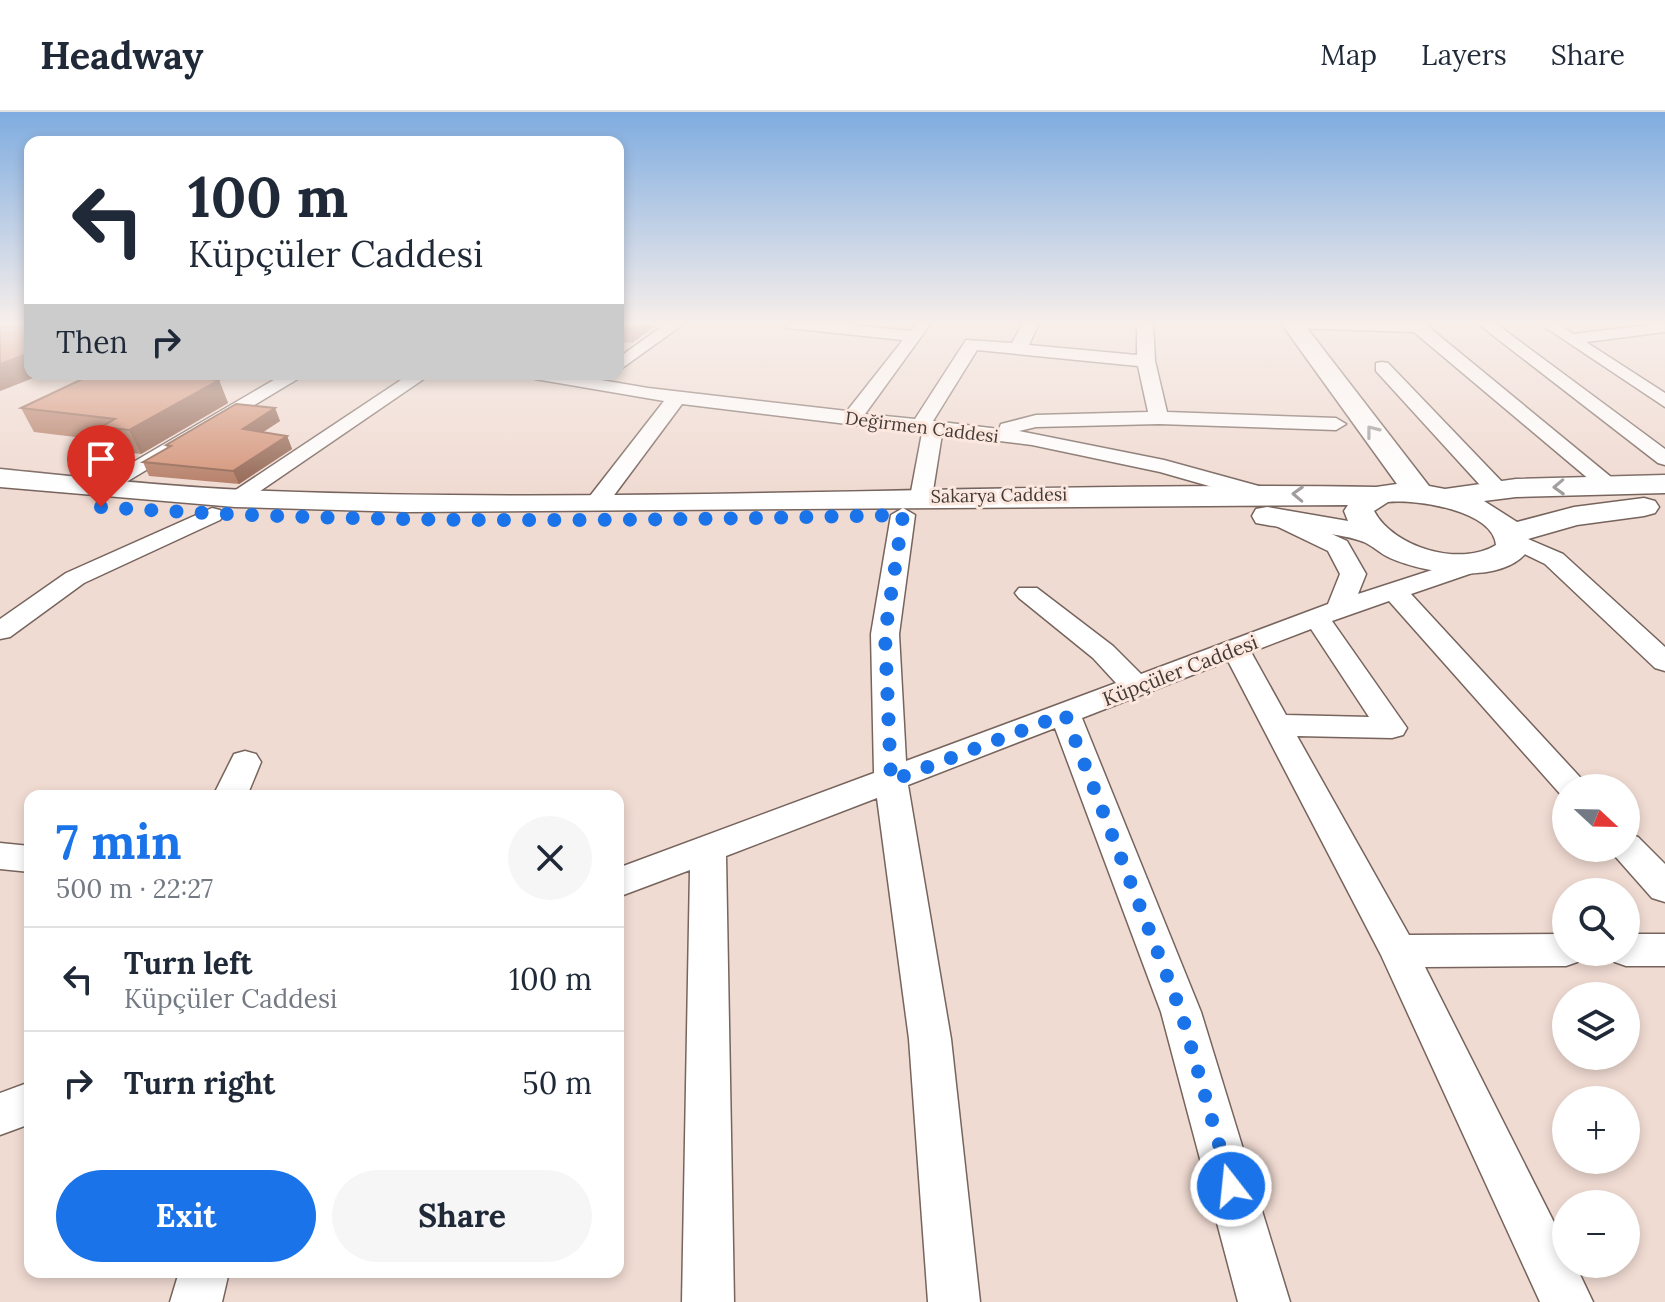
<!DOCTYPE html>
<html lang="en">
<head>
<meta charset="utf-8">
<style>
	:root { --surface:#fff; --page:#f6f6f7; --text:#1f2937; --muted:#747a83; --line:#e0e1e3; --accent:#1a73e8 }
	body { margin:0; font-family:Lora,serif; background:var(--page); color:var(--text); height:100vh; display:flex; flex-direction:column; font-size:30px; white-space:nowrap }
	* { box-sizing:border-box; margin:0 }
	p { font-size:26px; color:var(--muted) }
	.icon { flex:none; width:44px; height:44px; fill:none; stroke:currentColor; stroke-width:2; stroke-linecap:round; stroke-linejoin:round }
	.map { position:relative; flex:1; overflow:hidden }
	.drawer { position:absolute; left:24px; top:678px; width:600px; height:488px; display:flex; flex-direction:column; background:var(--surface); border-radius:16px; box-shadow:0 4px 12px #0003 }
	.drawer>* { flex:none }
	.top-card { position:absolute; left:24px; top:24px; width:600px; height:244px; border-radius:16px; box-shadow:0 4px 12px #0003; background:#fff; color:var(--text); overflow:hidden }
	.needle { width:52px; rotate:112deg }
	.tools { position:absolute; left:1552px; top:662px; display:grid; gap:16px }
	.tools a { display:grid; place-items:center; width:88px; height:88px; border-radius:50%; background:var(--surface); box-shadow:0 4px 12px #0003; font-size:40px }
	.pin { position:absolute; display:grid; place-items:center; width:68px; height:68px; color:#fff; margin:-82px -34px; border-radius:50% 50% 50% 0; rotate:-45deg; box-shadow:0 0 8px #0007 }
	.pin .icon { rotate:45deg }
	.me { position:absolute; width:88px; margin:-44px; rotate:344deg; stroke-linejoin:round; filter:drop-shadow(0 0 6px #0008) }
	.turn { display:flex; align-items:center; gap:28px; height:168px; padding:0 32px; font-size:36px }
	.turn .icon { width:104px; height:104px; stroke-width:2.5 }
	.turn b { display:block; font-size:56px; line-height:68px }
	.then { display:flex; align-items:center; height:76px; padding:0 32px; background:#0003; gap:16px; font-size:30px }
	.round { display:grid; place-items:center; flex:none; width:84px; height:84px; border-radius:42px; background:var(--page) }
	.head { display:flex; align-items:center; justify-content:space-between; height:136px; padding:0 32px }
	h1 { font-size:48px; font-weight:800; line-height:60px; color:var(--accent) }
	.button { display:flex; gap:16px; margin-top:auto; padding:16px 32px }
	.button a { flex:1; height:92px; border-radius:48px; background:var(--accent); color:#fff; font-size:32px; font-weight:800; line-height:92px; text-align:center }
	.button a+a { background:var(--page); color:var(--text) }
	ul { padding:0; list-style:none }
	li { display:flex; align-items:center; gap:24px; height:104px; padding:0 32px; border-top:2px solid var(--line) }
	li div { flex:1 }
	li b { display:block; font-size:30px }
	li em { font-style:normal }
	header { display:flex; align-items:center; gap:48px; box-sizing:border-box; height:112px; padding:0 40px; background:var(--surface); border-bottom:2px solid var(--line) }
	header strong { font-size:38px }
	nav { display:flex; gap:44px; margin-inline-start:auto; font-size:28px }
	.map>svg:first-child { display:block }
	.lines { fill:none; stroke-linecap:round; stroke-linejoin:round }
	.minor-casing { stroke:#76645d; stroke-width:3 }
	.major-casing { stroke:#76645d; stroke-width:3 }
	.minor { fill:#fff; fill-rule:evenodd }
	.major { fill:#fff; fill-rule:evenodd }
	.wall { fill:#b57e67 }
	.shaded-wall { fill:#946754 }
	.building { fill:#d39378; stroke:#946754; stroke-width:2 }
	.oneway { stroke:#a19d9c }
	.route { stroke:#1a73e8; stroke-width:14; stroke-dasharray:0 25.2 }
	.labels { text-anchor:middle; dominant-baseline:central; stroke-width:6; stroke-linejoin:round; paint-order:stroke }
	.far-street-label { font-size:18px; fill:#433b38; stroke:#fde8df }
	.street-label { font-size:20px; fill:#433b38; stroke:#fde8df }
</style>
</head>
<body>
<header>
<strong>Headway</strong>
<nav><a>Map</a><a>Layers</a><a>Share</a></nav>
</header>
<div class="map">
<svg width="1665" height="1190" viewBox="0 0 1665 1190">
	<rect width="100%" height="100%" fill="#f0dbd2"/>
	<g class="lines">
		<g class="minor-casing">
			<path id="minor" d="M 667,211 L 685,211 L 618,259 L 618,246 Z
				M 779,211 L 831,211 L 910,219 L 917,211 L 931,211 L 865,302 L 915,307 L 966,228 L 1012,231 L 1023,211 L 1039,211 L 1029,233 L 1137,243 L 1137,211 L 1153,211 L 1155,249 L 1167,300 L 1336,306 L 1346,312 L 1336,318 L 1159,312 L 1036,315 L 1019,319 L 1164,348 L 1266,376 L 1269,381 L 1266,386 L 1258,388 L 1160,360 L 1032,333 L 942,322 L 932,385 L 921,392 L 910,385 L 922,321 L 682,292 L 606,394 L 590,394 L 587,389 L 590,384 L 664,289 L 535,267 L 526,262 L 566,262 L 648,276 L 847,299 L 903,228 L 787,216 ZM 977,238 L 1138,254 L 1148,300 L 1036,303 L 1001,312 L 999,317 L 933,309 Z
				M 1284,211 L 1425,212 L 1622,374 L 1619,379 L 1603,379 L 1414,220 L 1292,216 Z
				M 1477,211 L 1495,211 L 1665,337 L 1665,353 L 1658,351 Z
				M 1539,211 L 1557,211 L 1573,222 L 1665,211 L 1665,220 L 1586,230 L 1665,281 L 1665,295 Z
				M 1382,250 L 1388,251 L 1506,374 L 1509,379 L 1506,384 L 1490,384 L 1376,259 L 1376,251 Z
				M 284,262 L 306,262 L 108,381 L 100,383 L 89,376 Z
				M 410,262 L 431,262 L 244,390 L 236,392 L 225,385 Z
				M 212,396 L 220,398 L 224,403 L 220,408 L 84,471 L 10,525 L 0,527 L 0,507 L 66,461 Z
				M 903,396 L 915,403 L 899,522 L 906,649 L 1116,571 L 1093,546 L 1019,486 L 1015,481 L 1019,476 L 1037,476 L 1113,534 L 1141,562 L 1328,492 L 1340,462 L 1328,439 L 1270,411 L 1266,406 L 1270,401 L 1286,401 L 1347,429 L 1366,462 L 1358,482 L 1466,447 L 1484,447 L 1487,452 L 1484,457 L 1411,482 L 1590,676 L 1566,676 L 1566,685 L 1562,684 L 1389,489 L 1332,509 L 1407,616 L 1403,623 L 1392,626 L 1297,624 L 1409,823 L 1566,822 L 1566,840 L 1584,840 L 1580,849 L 1566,854 L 1425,855 L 1566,1134 L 1566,1152 L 1575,1152 L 1593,1190 L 1540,1190 L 1381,843 L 1228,549 L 1082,606 L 1201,900 L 1290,1190 L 1238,1190 L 1161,900 L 1055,616 L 908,673 L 951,927 L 980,1190 L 928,1190 L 909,927 L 877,686 L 726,744 L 734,1190 L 682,1190 L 690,758 L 618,785 L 618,756 L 874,661 L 871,522 L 891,403 ZM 1311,517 L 1369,605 L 1286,603 L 1251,540 Z
				M 1514,421 L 1563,442 L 1665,535 L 1665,559 L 1655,556 L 1545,452 L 1506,433 L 1502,428 L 1506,423 Z
				M 245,639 L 256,642 L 261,650 L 247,684 L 213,684 L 234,642 Z
				M 1626,721 L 1638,725 L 1665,752 L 1665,790 L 1652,786 L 1614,743 L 1610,736 L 1626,736 Z
				M 0,731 L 30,734 L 30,760 L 0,757 Z
				M 1626,822 L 1665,822 L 1665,854 L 1626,854 L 1612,849 L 1608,840 L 1626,840 Z
				M 30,970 L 30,1012 L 0,1023 L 0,981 Z
				M 179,1160 L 229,1160 L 222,1190 L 170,1190 Z"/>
		</g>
		<g class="major-casing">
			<path id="major" d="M 1281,211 L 1303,211 L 1429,374 L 1445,377 L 1516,367 L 1665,363 L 1665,381 L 1516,385 L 1484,389 L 1517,410 L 1574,395 L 1644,386 L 1655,389 L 1659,395 L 1655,401 L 1644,404 L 1577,413 L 1528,427 L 1529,437 C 1504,474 1426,462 1390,446 C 1381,442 1373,434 1364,430 C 1342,421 1293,418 1267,413 L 1256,411 L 1252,404 L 1256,397 L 1267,395 L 1348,409 L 1344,399 L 1348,393 L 407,400 L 235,395 L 0,375 L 0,357 C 89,366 179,376 269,379 C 638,393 1007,369 1376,375 L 1397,372 ZM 1388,390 C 1416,387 1493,398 1496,433 C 1460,455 1394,436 1374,399 Z"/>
		</g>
		<use href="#minor" class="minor"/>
		<use href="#major" class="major"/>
	</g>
	<path class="wall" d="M 0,211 L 30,211 L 30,262 L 231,262 L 219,268 L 228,291 L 141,342 L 113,339 L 108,329 L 34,320 L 21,296 L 79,268 L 38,264 L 0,279 Z
		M 618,211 L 659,211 L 632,231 L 618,230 Z
		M 275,296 L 280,309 L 263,320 L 287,324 L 292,337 L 239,372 L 149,364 L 143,350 L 167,336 L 166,333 Z"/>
	<path class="shaded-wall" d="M 640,211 L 659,211 L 632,231 L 630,218 Z
		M 27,242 L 30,248 L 30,262 L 37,262 L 38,264 L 0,279 L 0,252 Z
		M 178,262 L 231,262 L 219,268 L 228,291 L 141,342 L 129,318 L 175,264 Z
		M 275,296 L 280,309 L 248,330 L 243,317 Z
		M 287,324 L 292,337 L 239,372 L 233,359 Z"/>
	<path class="building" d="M 0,211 L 30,211 L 30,242 L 27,242 L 0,252 Z
		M 618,211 L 640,211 L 630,218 L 618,216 Z
		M 93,262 L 178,262 L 175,264 L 219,268 L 129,318 L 101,315 L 115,307 L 21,296 Z
		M 236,292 L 275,296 L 243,317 L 287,324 L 233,359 L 143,350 L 171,334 L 166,333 Z"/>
	<defs><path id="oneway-chevron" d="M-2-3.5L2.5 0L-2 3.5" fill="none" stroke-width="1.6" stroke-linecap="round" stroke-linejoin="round" transform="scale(2)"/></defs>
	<g class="oneway">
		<use href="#oneway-chevron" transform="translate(1372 319) rotate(-128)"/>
		<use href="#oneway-chevron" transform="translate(1559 375) rotate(178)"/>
		<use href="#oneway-chevron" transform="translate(1298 382) rotate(-178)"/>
	</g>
	<linearGradient id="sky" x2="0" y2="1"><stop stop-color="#7face0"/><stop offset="0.56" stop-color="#f8efeb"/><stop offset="1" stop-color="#f8efeb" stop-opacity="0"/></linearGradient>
	<rect width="1665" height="377" fill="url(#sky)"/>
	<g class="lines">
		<path class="route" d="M 101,395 C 368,413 636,409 903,403 L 885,522 L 891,669 L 1065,602 L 1181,900 L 1231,1074"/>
	</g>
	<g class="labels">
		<g class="far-street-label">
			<text transform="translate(922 315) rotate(7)">Değirmen Caddesi</text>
			<text transform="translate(999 383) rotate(-1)">Sakarya Caddesi</text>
		</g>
		<g class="street-label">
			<text transform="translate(1180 558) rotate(-21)">Küpçüler Caddesi</text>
		</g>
	</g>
</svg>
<div class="tools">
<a><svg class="needle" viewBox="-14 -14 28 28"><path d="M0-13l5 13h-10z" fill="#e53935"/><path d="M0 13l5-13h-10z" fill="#747a83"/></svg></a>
<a><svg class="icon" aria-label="search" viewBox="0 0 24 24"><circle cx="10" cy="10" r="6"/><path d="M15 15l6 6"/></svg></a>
<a><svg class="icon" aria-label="layers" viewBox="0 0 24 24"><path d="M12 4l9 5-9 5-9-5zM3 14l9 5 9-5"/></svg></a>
<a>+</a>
<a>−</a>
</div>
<div class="pin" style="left:101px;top:395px;background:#d93025"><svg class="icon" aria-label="arrive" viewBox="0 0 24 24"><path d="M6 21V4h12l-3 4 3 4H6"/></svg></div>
<svg class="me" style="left:1231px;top:1074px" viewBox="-20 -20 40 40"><circle r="17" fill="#1a73e8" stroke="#fff" stroke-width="3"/><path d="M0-11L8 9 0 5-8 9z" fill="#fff"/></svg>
<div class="top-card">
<div class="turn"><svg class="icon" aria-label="left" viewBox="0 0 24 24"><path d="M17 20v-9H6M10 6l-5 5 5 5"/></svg><div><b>100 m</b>Küpçüler Caddesi</div></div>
<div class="then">Then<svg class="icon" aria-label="right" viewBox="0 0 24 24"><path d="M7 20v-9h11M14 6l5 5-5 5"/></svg></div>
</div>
<section class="drawer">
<div class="head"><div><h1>7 min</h1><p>500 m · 22:27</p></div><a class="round"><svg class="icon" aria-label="close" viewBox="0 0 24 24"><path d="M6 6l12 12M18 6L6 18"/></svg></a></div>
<ul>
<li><svg class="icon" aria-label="left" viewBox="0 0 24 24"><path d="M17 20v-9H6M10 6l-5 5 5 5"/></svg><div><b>Turn left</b><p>Küpçüler Caddesi</p></div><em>100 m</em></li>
<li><svg class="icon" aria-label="right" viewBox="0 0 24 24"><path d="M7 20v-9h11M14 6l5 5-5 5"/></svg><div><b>Turn right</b></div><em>50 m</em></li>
</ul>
<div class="button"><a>Exit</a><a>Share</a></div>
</section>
</div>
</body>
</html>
